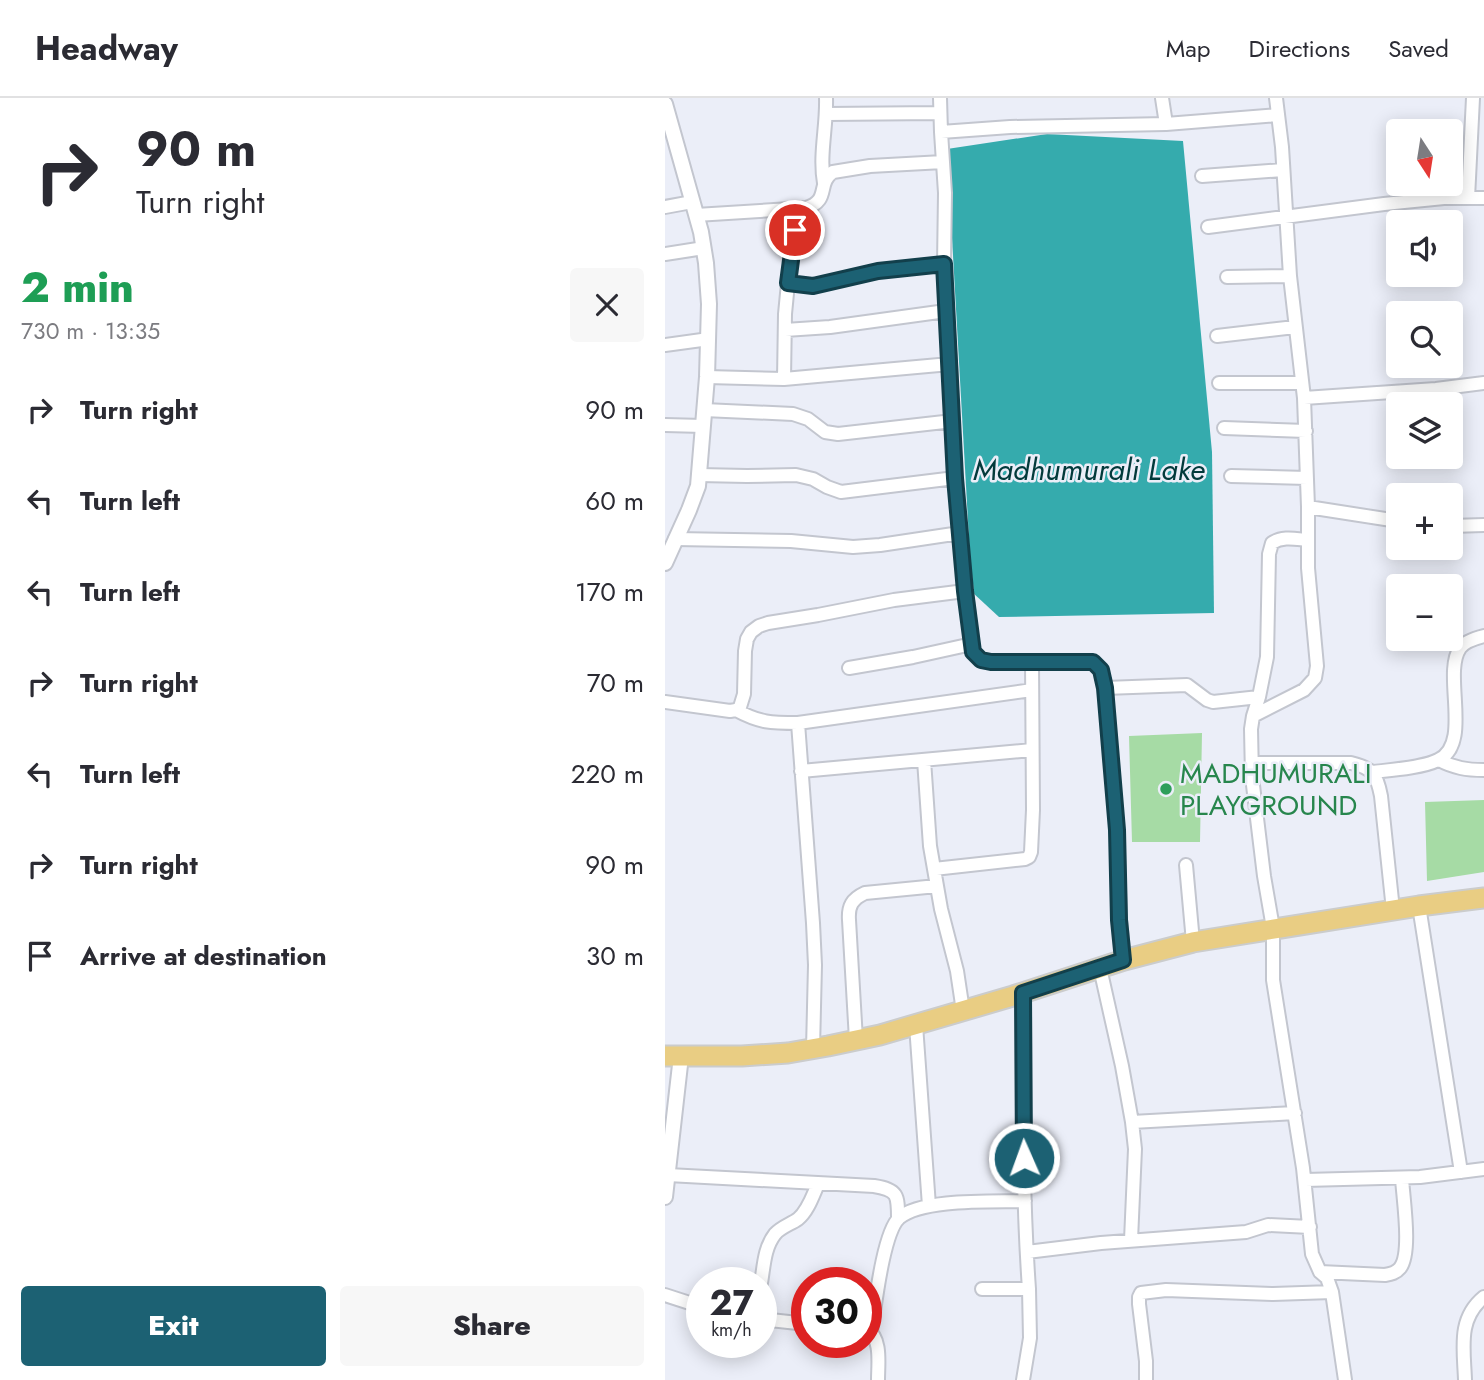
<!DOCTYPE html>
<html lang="en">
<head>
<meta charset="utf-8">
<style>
	:root { --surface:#fff; --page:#f7f7f7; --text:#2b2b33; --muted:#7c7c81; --line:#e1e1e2; --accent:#1c6173 }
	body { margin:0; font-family:Jost,sans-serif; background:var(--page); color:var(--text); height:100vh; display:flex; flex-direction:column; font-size:26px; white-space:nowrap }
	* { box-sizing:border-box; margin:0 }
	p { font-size:23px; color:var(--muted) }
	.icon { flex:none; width:38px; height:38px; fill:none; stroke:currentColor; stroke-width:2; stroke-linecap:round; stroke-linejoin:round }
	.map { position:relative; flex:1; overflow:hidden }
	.sheet { display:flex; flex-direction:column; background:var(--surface); width:665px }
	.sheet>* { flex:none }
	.top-card { background:#fff; color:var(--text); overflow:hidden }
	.needle { width:46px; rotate:168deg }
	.tools { position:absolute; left:721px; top:21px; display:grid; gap:14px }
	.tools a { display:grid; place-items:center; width:77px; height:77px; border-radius:7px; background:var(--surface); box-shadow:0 4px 18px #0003; font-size:35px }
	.speed { position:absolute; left:21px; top:1169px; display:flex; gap:14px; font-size:35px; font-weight:700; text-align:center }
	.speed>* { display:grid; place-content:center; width:91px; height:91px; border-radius:50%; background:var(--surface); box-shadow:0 4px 18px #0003; line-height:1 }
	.speed small { font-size:18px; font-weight:400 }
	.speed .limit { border:10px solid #d22; background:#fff; color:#111 }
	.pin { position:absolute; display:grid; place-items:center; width:60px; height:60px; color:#fff; margin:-30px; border:4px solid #fff; border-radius:50%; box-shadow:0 2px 7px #0007 }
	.me { position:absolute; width:77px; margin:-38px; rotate:358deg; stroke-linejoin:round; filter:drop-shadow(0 0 5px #0008) }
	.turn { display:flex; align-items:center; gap:24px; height:147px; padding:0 21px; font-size:32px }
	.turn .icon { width:91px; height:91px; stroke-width:2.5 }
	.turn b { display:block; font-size:49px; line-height:60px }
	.round { display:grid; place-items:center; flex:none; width:74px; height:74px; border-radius:7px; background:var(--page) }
	.head { display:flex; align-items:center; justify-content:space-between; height:119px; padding:0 21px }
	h1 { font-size:42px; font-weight:800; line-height:52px; color:#1e9e55 }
	.action { display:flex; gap:14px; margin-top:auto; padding:14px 21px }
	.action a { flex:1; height:80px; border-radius:7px; background:var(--accent); color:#fff; font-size:28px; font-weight:800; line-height:80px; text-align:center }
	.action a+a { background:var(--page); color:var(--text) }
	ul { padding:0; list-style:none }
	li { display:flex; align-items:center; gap:21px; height:91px; padding:0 21px }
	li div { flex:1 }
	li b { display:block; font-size:26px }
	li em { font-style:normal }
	header { display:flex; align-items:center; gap:42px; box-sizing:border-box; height:98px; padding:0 35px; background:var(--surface); border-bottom:2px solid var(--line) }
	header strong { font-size:33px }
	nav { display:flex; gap:38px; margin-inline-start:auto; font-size:24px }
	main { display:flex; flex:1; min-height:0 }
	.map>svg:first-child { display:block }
	.green { fill:#a6dba5 }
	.water { fill:#35abad }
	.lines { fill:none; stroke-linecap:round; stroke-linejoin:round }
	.minor-casing { stroke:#c3c6cf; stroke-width:16 }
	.tertiary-casing { stroke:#c3c6cf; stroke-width:18 }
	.primary-casing { stroke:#cbcccc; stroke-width:23 }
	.minor { stroke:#fff; stroke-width:12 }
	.tertiary { stroke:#fff; stroke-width:14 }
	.primary { stroke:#e9cd83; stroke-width:19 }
	.route-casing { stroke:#123f4b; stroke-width:18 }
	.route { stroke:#1c6173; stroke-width:12 }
	.leisure-dot { fill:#2e9e5b; stroke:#ebeef8; stroke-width:2.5 }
	.labels { text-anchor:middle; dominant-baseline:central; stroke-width:5; stroke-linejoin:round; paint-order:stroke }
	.leisure-label { font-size:28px; fill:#27864d; stroke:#ebeef8; text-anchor:start }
	.water-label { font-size:30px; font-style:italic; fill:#023a3b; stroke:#ebeef8 }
</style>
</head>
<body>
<header>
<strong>Headway</strong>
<nav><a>Map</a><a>Directions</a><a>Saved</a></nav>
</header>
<main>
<section class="sheet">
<div class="top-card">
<div class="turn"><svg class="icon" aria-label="right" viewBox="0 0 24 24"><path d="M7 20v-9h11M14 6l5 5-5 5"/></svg><div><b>90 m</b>Turn right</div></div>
</div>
<div class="head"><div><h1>2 min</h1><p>730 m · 13:35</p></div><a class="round"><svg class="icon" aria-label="close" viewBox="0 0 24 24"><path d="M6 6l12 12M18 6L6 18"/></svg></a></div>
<ul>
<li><svg class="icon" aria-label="right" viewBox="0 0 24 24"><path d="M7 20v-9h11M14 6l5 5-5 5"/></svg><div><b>Turn right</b></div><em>90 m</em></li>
<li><svg class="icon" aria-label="left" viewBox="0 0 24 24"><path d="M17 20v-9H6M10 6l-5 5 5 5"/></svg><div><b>Turn left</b></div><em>60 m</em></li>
<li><svg class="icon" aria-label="left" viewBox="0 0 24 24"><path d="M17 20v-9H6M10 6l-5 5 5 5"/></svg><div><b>Turn left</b></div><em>170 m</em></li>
<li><svg class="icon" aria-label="right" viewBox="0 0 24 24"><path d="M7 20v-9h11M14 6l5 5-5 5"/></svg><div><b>Turn right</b></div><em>70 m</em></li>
<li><svg class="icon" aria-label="left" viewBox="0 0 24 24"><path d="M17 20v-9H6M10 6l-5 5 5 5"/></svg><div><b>Turn left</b></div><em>220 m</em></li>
<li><svg class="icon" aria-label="right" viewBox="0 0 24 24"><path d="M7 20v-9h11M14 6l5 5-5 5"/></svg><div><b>Turn right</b></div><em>90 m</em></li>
<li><svg class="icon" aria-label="arrive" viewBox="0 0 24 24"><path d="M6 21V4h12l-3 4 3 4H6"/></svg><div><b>Arrive at destination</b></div><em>30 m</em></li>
</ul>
<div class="action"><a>Exit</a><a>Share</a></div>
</section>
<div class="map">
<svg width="819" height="1282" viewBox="0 0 819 1282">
	<rect width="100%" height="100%" fill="#ebeef8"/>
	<path class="green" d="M 537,635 L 535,744 L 467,744 L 464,638 Z
		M 819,702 L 819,774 L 762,783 L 760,704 Z"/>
	<path class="water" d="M 382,36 L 518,43 L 547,354 L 549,515 L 334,519 L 307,494 L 282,51 Z"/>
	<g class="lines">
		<g class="minor-casing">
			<path id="minor" d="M 275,0 L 276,34
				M 497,0 L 501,26
				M 611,0 L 617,49 L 625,178 L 639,300 L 643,409 L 643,470 L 652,568 L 650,580 L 639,592 L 588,618 L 586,631 L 587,679 L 599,778 L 608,830 L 608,882 L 638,1070 L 647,1156 L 655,1174 L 662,1180 L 667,1194 L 680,1282
				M 161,16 L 274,15
				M 537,78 L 618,72
				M 159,85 C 154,57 162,28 161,0
				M 803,100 L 808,0
				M 0,109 L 27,104
				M 31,117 L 141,110 C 166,102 151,86 168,74 L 205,68 L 278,64
				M 543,129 L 719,106 L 779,100 L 819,100
				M 0,156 L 39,150
				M 562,179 L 625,178
				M 123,185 L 148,188 L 213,173 L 279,166
				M 120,232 L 165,229 L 281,213
				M 552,238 L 630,229
				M 0,247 L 44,241
				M 42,279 L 119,281 L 285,266
				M 119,281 L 120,216 L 123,185 L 133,110
				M 554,285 L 637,285
				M 639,300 L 771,291 L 819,285
				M 39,312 L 128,316 L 143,321 L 160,334 L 173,336 L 288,323
				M 0,327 L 38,328
				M 559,330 L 641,333
				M 34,377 L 82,378 L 131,377 L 148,381 L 162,389 L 176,394 L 290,380
				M 566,378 L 642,380
				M 643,409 L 733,423
				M 786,428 L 819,427
				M 10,441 L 126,443 L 188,449 L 215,447 L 295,435
				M 184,570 L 248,559 L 307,546
				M 440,590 L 522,587 L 542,602 L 548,604 L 594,599
				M 0,604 L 65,613 L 71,612 L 75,609 L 79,596 L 80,553 L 82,541 L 86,534 L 94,528 L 103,525 L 153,517 L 229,502 L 300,493
				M 71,612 C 95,625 106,625 133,625 L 367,592
				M 588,618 L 594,599 L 602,559 L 604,456 L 607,445 C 618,438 630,441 643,442
				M 133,625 L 148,825 L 150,867 L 148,951
				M 259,662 L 265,748 L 276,811 L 292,873 L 298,913
				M 774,662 C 789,670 802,672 819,672
				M 587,665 L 686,665 C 708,670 712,677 716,698 L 728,812
				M 136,673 L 367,652
				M 708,674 C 726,672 757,670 773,662 C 808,646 777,576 795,550 C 800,543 811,540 819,538
				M 521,767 L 528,844
				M 269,771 L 360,761 L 364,759 L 366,754 L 368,712 L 367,564
				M 754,808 L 796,1074
				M 459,862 L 455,822 L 452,732 L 440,590 L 436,572 L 428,564 L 326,564 L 316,562 L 308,553 L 296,452 L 290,380 L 285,266 L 281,213 L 279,166 L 280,95 L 276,34 L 345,29 L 501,26 L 612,17
				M 435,870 L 457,968 L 467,1024 L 470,1051 L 466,1142
				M 251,927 L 264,1108
				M 191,942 L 184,822 C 183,808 187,801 200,795 L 272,788
				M 467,1024 L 630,1015
				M 3,1077 L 209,1088 C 233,1092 233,1097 233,1120
				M 640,1082 L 755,1079 L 819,1071
				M 362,1154 L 436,1145 L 581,1134 L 603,1127 L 645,1129
				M 655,1174 L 720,1177 C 726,1176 731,1175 735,1170 C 747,1155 738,1100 737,1080
				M 96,1185 C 99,1168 99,1150 110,1136 C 116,1129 126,1126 133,1121 C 143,1113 148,1097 153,1086
				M 317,1191 L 364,1191 C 357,1093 358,994 358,895
				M 0,1197 L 37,1209
				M 96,1221 L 142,1226
				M 202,1231 C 217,1241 213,1265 213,1282
				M 206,1234 C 210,1209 218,1135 234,1120 C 257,1100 330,1104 360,1103
				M 358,1282 L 365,1240 L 364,1191
				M 481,1282 L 481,1263 L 474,1206 L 474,1199 L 476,1195 L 501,1192 L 608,1196 L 667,1194
				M 800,1282 C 799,1251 792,1221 819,1199"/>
		</g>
		<g class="tertiary-casing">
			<path id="tertiary" d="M 0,6 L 36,134 L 41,165 L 44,206 L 42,279 L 33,388 L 24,412 L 0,465
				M 0,1099 L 16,958"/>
		</g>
		<g class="primary-casing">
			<path id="primary" d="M 0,958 L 77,958 L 123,955 L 163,948 L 215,937 L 348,898 L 459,862 L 528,844 L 754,808 L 819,800"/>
		</g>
		<use href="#minor" class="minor"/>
		<use href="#tertiary" class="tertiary"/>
		<use href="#primary" class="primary"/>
	</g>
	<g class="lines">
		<g class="route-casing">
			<path id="route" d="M 130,132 L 123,185 L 148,188 L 213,173 L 279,166 L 290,380 L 300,493 L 308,554 L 316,562 L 326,564 L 428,564 L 436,572 L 440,590 L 452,732 L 454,822 L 458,862 L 358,895 L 359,1060"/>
		</g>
		<use href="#route" class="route"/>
	</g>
	<circle class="leisure-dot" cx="501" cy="691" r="7"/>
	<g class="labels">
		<g class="leisure-label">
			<text x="515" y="675">MADHUMURALI<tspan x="515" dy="32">PLAYGROUND</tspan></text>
		</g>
		<g class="water-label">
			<text x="424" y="371">Madhumurali Lake</text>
		</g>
	</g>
</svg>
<div class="tools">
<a><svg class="needle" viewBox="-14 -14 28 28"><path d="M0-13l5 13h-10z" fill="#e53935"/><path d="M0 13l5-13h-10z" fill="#7c7c81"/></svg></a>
<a><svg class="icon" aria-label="sound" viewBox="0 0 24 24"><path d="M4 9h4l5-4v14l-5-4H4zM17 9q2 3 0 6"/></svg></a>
<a><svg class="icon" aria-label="search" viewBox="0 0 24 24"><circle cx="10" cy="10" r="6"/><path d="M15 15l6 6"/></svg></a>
<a><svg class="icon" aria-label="layers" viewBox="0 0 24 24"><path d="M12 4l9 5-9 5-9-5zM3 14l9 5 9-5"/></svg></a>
<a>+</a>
<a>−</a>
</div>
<div class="speed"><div>27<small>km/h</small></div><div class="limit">30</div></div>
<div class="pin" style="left:130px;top:132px;background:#d93025"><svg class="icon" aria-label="arrive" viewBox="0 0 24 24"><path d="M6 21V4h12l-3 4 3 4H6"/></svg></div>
<svg class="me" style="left:359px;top:1060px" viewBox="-20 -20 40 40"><circle r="17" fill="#1c6173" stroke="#fff" stroke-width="3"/><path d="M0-11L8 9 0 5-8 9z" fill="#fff"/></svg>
</div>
</main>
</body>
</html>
